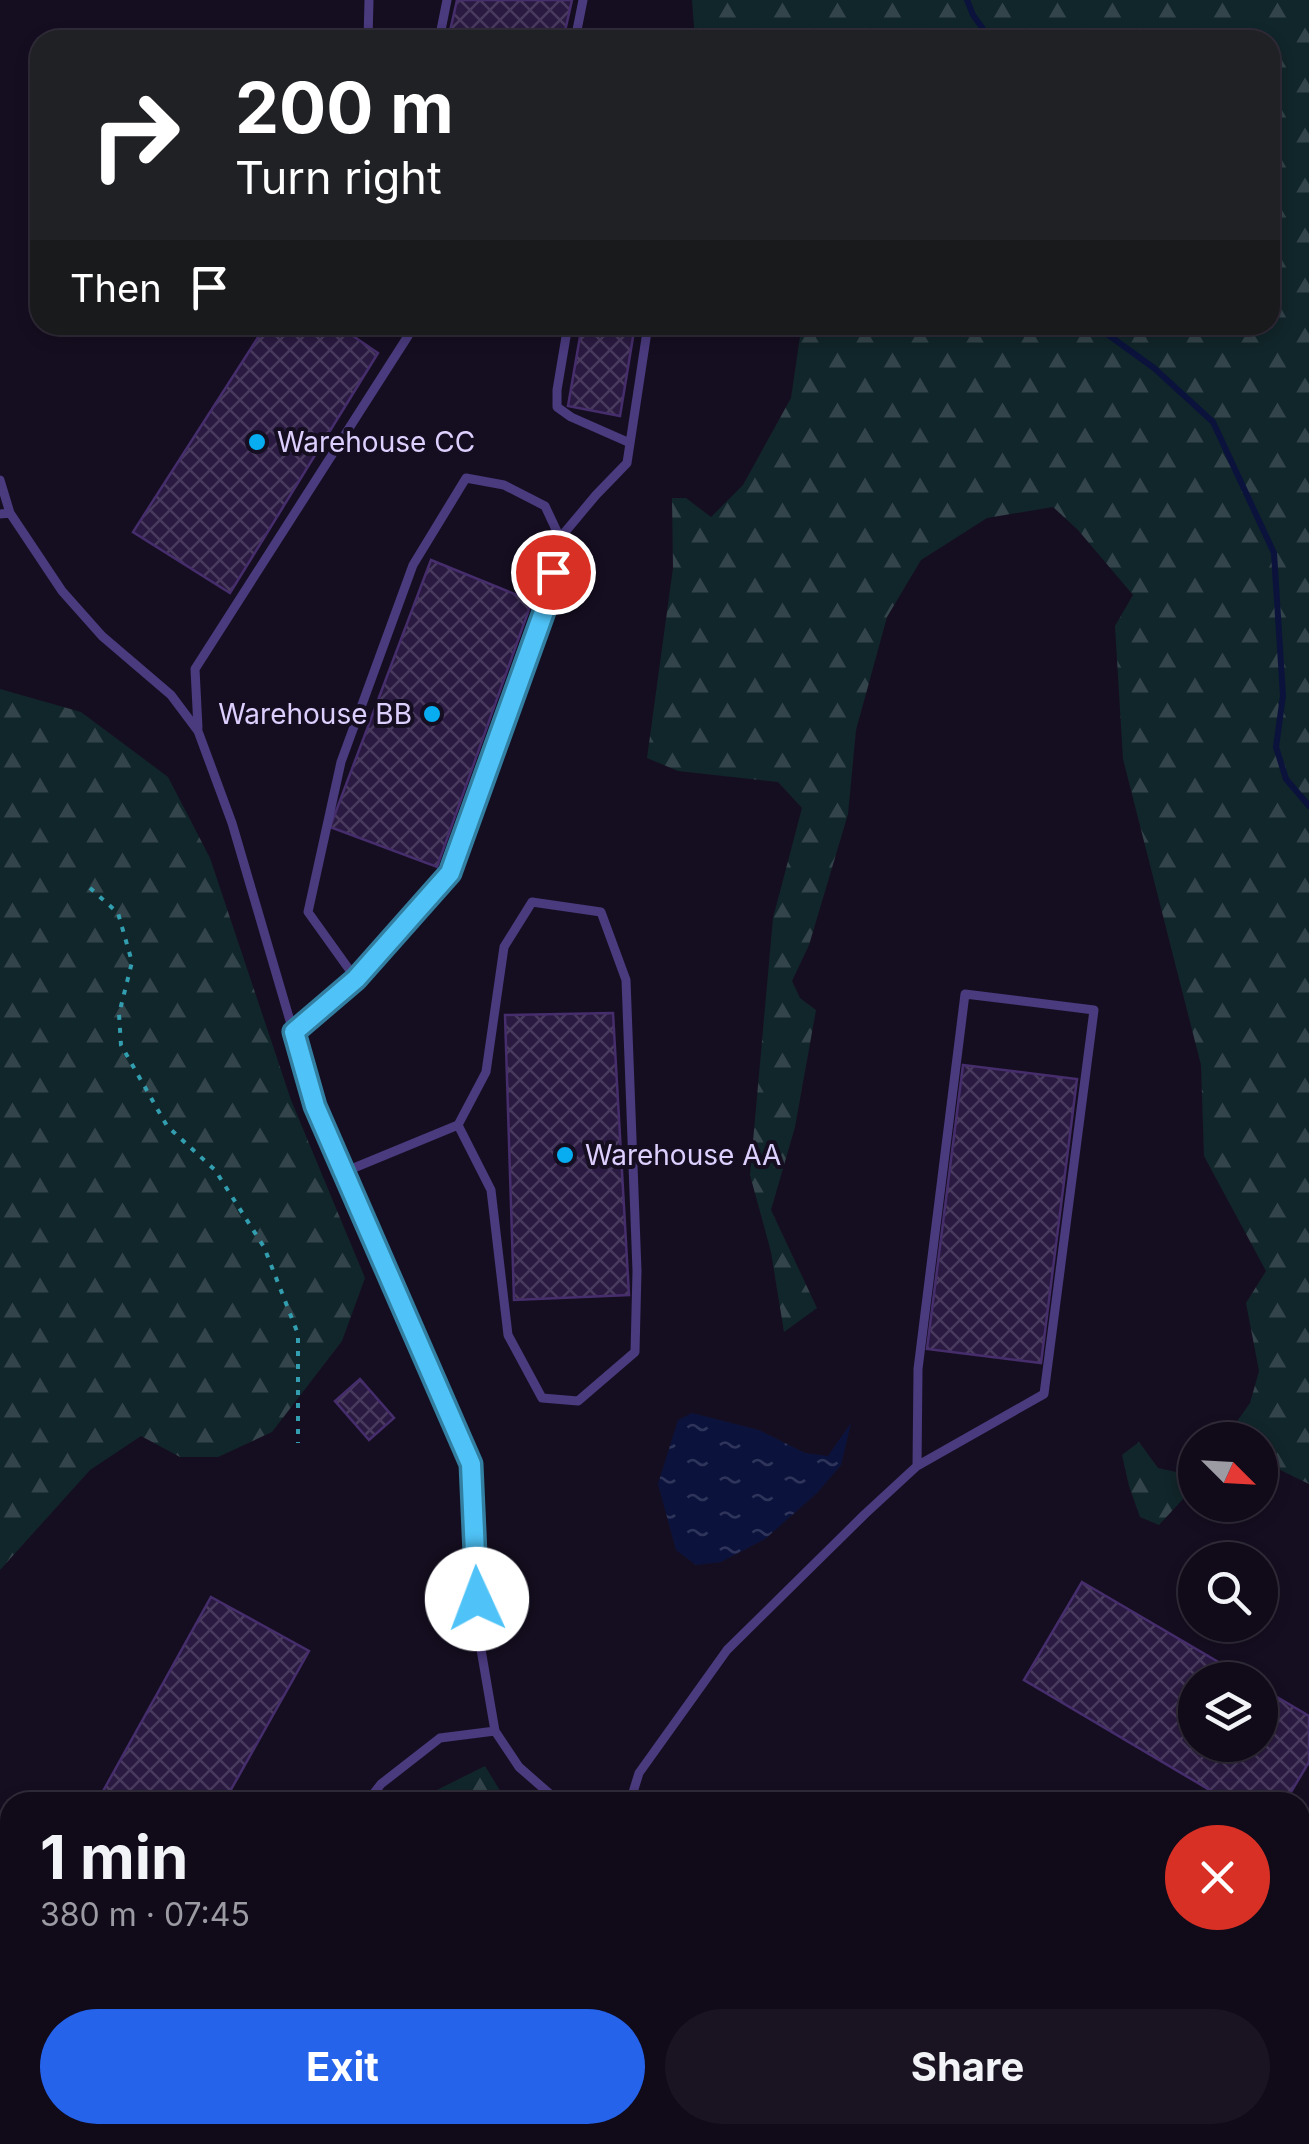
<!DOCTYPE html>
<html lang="en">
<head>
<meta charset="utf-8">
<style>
	:root { --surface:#100a19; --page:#191322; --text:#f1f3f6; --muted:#9c9aa2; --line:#302b38; --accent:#2563eb }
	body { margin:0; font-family:Inter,sans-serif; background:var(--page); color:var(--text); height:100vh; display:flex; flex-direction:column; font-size:38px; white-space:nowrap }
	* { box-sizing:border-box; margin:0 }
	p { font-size:32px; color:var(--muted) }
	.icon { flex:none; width:55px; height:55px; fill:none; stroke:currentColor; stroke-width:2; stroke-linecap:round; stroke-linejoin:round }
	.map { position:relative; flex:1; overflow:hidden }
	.side { position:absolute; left:0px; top:1792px; width:1310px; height:352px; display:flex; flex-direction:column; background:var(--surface); border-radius:30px 30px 0 0; box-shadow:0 5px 15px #0003,0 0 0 2px var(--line) }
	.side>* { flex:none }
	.hud { position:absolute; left:30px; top:30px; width:1250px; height:305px; border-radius:30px; box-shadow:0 5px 15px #0003,0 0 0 2px var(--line); background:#202124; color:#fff; overflow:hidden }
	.needle { width:65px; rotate:114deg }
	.controls { position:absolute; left:1178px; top:1422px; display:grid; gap:20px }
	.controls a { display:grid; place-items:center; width:100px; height:100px; border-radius:50%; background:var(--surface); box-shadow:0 5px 15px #0003,0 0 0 2px var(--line); font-size:50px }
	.pin { position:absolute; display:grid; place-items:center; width:85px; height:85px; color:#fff; margin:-42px; border:5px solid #fff; border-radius:50%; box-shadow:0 2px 10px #0007 }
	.me { position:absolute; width:110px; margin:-55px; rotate:358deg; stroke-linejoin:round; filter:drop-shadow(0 0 8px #0008) }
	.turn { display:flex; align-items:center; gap:35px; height:210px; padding:0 40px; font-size:45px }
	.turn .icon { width:130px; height:130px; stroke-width:2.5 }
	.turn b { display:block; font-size:70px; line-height:85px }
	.then { display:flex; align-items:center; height:95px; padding:0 40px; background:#0003; gap:20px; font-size:38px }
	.round { display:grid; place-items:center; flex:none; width:105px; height:105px; border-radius:52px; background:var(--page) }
	.head { display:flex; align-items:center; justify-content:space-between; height:170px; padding:0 40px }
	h1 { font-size:60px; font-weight:700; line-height:75px }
	.cta { display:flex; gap:20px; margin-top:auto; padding:20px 40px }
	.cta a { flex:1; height:115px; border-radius:60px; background:var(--accent); color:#fff; font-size:40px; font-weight:700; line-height:115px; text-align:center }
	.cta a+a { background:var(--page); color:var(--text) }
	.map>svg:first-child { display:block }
	.forest { fill:url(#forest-firs) }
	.water { fill:url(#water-ripples) }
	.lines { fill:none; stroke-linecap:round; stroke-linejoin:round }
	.stream { stroke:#0b133d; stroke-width:6 }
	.building { fill:url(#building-cross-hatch); stroke:#462d6c; stroke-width:2.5 }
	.path { stroke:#329eaf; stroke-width:4; stroke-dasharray:5 8; stroke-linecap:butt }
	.lane { stroke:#4a3a7e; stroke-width:9 }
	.route-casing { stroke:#337fa1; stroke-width:25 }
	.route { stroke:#4fc3f7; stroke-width:18 }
	.poi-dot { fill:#07acf1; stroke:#150e21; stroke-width:4 }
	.labels { text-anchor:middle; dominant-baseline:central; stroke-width:8; stroke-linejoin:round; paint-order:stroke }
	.poi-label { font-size:28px; fill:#ddcffe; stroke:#150e21; text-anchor:start }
</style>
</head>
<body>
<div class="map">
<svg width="1309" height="2144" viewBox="0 0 1309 2144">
	<defs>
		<pattern id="forest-firs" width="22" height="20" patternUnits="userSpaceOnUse" patternTransform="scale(2.5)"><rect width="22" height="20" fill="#11262a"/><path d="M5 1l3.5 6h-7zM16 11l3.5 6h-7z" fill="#33444a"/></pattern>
		<pattern id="water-ripples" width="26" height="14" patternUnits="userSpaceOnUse" patternTransform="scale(2.5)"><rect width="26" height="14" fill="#0b133d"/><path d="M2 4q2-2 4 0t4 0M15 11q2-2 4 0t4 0" fill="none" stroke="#2e345a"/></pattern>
		<pattern id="building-cross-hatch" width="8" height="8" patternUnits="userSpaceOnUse" patternTransform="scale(2.5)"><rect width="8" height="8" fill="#2a1a41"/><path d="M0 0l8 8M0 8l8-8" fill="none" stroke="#483a5e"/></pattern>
	</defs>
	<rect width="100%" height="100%" fill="#150e21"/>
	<path class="forest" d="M 692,0 L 1309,0 L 1309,1484 L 1260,1460 L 1260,1440 L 1224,1440 L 1250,1403 L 1259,1371 L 1246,1303 L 1266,1271 L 1204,1156 L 1201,1065 L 1123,759 L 1115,626 L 1133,595 L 1078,530 L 1053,507 L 987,518 L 921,560 L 887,617 L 856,730 L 848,814 L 809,945 L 792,981 L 800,998 L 816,1010 L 795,1127 L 771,1210 L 817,1308 L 784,1332 L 771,1252 L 750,1175 L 773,918 L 802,808 L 778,782 L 678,771 L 647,758 L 673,568 L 672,498 L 686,498 L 711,517 L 743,485 L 791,398 L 801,330 L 797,325 L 1270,325 L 1270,40 L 695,40 Z
		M 0,689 L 81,712 L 168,777 L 210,858 L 291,1100 L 365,1278 L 342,1341 L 272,1432 L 218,1457 L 180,1457 L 141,1436 L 90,1470 L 0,1570 Z
		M 1139,1442 L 1158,1468 L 1181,1473 L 1195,1463 L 1195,1486 L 1159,1525 L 1140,1517 L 1129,1486 L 1122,1455 Z
		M 485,1766 L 507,1802 L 413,1802 Z
		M 161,2135 L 332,2135 L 326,2144 L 155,2144 Z"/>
	<path class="water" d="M 692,1413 L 759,1430 L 805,1453 L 828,1456 L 851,1423 L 841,1465 L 817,1493 L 765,1539 L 721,1562 L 696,1565 L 676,1550 L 658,1484 L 678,1420 Z"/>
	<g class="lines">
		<path class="stream" d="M 967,0 L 973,15 L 991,40
			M 1091,325 L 1107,334 L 1154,368 L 1213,422 L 1274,553 L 1283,696 L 1276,747 L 1286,779 L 1309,806"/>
	</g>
	<path class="building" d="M 457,0 L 572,0 L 563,40 L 448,40 Z
		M 266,325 L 337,325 L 378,353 L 230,593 L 133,532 Z
		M 582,325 L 635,325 L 620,416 L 568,406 Z
		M 431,560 L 532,601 L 437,867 L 330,827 Z
		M 613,1013 L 629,1295 L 514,1300 L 505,1015 Z
		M 963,1065 L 1077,1079 L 1041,1363 L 927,1349 Z
		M 360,1379 L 394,1418 L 369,1440 L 335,1401 Z
		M 1082,1582 L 1249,1680 L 1195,1680 L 1195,1745 L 1260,1745 L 1260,1687 L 1309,1716 L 1309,1762 L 1285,1802 L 1230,1802 L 1024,1680 Z
		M 211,1597 L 309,1651 L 224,1802 L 97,1802 Z
		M 0,2124 L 10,2130 L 10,2135 L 23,2137 L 20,2144 L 0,2144 Z"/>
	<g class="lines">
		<path class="path" d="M 90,888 L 118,913 L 132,962 L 119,1014 L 121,1045 L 167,1126 L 215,1170 L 264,1247 L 298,1334 L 298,1443"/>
		<path class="lane" d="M 368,40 L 369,0
			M 439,40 L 447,0
			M 575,40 L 583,0
			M 568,325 L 557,390 L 557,407 L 571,417 L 630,443
			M 0,480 L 10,513
			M 0,514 L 10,513 L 62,591 L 102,636 L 171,695 L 198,731 L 232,823 L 315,1106 L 471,1464 L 478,1632 L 495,1731 L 519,1767 L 559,1802
			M 560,538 L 596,495 L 627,463 L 648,325
			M 198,728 L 195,669 L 408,336 L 409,325
			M 294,1033 L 356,979 L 450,873 L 546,606 L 560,538 L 545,506 L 504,485 L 466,478 L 413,565 L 341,762 L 308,912 L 356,979
			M 344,1172 L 458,1125 L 486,1072 L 504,947 L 532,902 L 601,912 L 626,980 L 637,1271 L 635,1352 L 578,1401 L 542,1398 L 508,1335 L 491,1190 L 458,1125
			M 367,1802 L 381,1784 L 440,1738 L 495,1731
			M 630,1802 L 639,1773 L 727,1650 L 865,1514 L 917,1466 L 1044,1394 L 1094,1010 L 965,994 L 918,1369 L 917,1466
			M 35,2144 L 43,2135
			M 977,2144 L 979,2135"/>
	</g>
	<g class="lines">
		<g class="route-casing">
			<path id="route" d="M 477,1599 L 471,1464 L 315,1106 L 294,1032 L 356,979 L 450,873 L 546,606 L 553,572"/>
		</g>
		<use href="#route" class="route"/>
	</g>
	<g class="poi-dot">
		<circle cx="257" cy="442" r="10"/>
		<circle cx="432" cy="714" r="10"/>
		<circle cx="565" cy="1155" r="10"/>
	</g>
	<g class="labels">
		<g class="poi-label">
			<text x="277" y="442">Warehouse CC</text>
			<text x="412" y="714" text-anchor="end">Warehouse BB</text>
			<text x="585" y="1155">Warehouse AA</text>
		</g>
	</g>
</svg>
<div class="controls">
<a><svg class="needle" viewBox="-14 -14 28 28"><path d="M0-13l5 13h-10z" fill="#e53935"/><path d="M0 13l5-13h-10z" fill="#9c9aa2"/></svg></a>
<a><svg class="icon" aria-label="search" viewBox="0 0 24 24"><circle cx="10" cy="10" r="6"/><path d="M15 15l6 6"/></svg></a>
<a><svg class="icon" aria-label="layers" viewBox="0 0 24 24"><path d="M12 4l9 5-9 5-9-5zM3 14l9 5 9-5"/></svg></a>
</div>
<div class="pin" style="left:553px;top:572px;background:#d93025"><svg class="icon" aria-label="arrive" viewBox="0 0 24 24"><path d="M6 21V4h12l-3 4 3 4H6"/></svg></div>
<svg class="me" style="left:477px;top:1599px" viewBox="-20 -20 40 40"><circle r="19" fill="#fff"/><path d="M0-13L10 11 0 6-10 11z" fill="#4fc3f7"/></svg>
<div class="hud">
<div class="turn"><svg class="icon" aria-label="right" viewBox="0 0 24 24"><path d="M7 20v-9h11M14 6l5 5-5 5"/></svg><div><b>200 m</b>Turn right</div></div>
<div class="then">Then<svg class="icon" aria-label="arrive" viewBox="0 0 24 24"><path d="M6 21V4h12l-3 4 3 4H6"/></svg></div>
</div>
<section class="side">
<div class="head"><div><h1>1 min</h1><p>380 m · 07:45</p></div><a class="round" style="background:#d93025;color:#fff"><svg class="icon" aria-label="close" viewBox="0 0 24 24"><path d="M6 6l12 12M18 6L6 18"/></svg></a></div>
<div class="cta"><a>Exit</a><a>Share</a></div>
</section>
</div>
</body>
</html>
